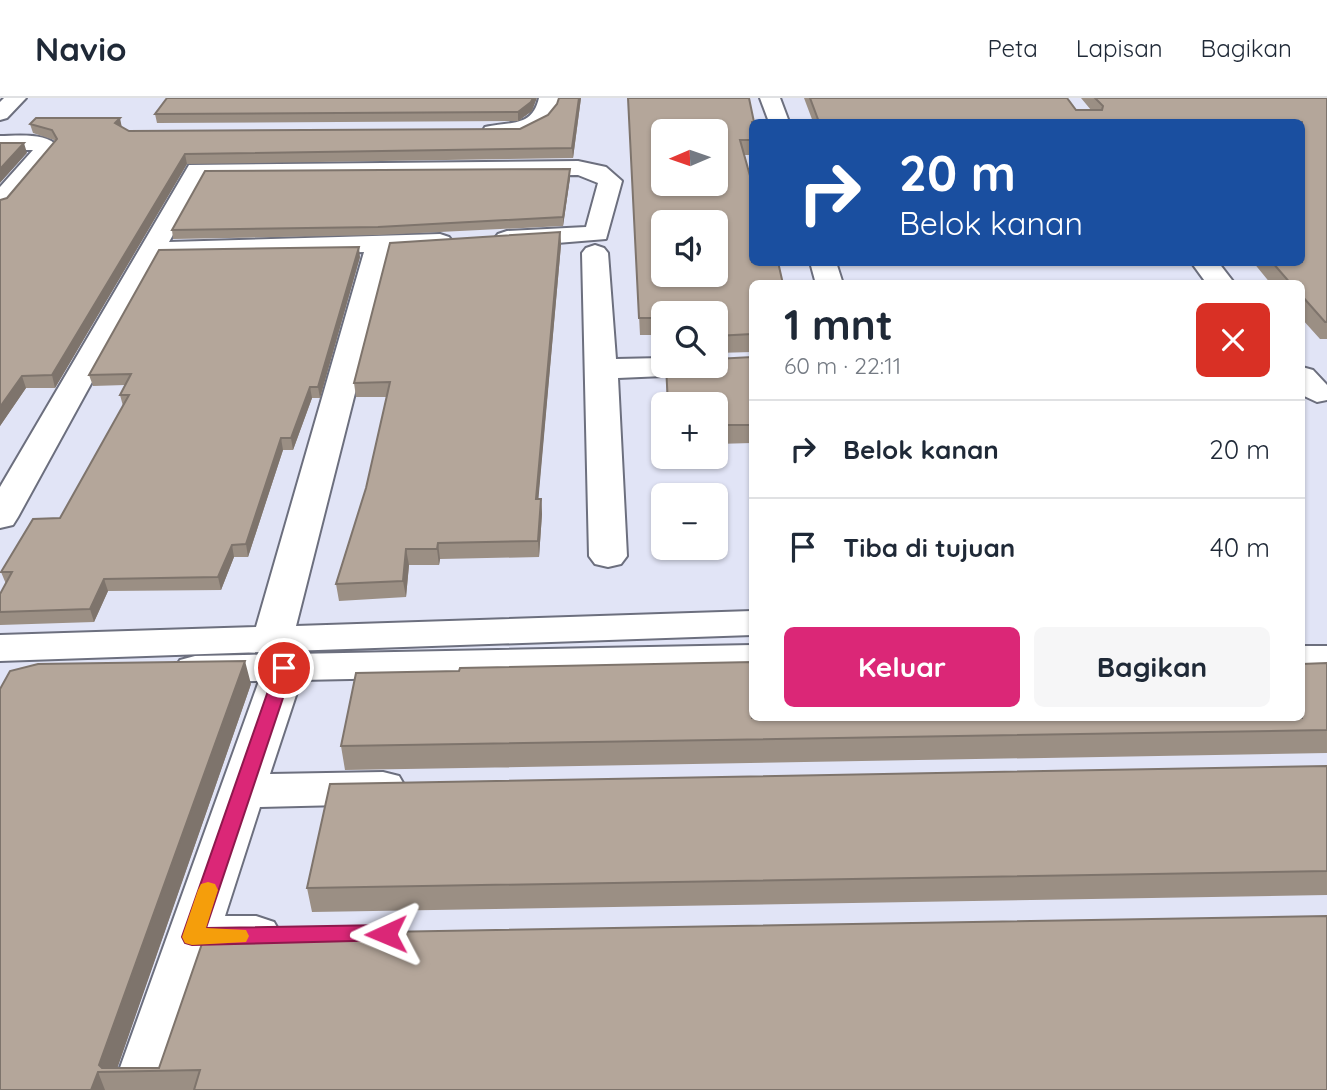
<!DOCTYPE html>
<html lang="id">
<head>
<meta charset="utf-8">
<style>
	:root { --surface:#fff; --page:#f6f6f7; --text:#1f2937; --muted:#747a83; --line:#e0e1e3; --accent:#db2777 }
	body { margin:0; font-family:Quicksand,sans-serif; background:var(--page); color:var(--text); height:100vh; display:flex; flex-direction:column; font-size:26px; white-space:nowrap }
	* { box-sizing:border-box; margin:0 }
	p { font-size:23px; color:var(--muted) }
	.icon { flex:none; width:38px; height:38px; fill:none; stroke:currentColor; stroke-width:2; stroke-linecap:round; stroke-linejoin:round }
	.map { position:relative; flex:1; overflow:hidden }
	.side { position:absolute; left:749px; top:182px; width:556px; height:441px; display:flex; flex-direction:column; background:var(--surface); border-radius:10px; box-shadow:0 2px 5px #0004 }
	.side>* { flex:none }
	.hud { position:absolute; left:749px; top:21px; width:556px; height:147px; border-radius:10px; box-shadow:0 2px 5px #0004; background:#1a4fa0; color:#fff; overflow:hidden }
	.needle { width:46px; rotate:268deg }
	.fabs { position:absolute; left:651px; top:21px; display:grid; gap:14px }
	.fabs a { display:grid; place-items:center; width:77px; height:77px; border-radius:10px; background:var(--surface); box-shadow:0 2px 5px #0004; font-size:35px }
	.pin { position:absolute; display:grid; place-items:center; width:60px; height:60px; color:#fff; margin:-30px; border:4px solid #fff; border-radius:50%; box-shadow:0 2px 7px #0007 }
	.me { position:absolute; width:77px; margin:-38px; rotate:269deg; stroke-linejoin:round; filter:drop-shadow(0 0 5px #0008) }
	.turn { display:flex; align-items:center; gap:24px; height:147px; padding:0 35px; font-size:32px }
	.turn .icon { width:91px; height:91px; stroke-width:2.5 }
	.turn b { display:block; font-size:49px; line-height:60px }
	.round { display:grid; place-items:center; flex:none; width:74px; height:74px; border-radius:10px; background:var(--page) }
	.headline { display:flex; align-items:center; justify-content:space-between; height:119px; padding:0 35px }
	h1 { font-size:42px; font-weight:700; line-height:52px }
	.action { display:flex; gap:14px; margin-top:auto; padding:14px 35px }
	.action a { flex:1; height:80px; border-radius:10px; background:var(--accent); color:#fff; font-size:28px; font-weight:700; line-height:80px; text-align:center }
	.action a+a { background:var(--page); color:var(--text) }
	ul { padding:0; list-style:none }
	li { display:flex; align-items:center; gap:21px; height:98px; padding:0 35px; border-top:2px solid var(--line) }
	li div { flex:1 }
	li b { display:block; font-size:26px }
	li em { font-style:normal }
	header { display:flex; align-items:center; gap:42px; box-sizing:border-box; height:98px; padding:0 35px; background:var(--surface); border-bottom:2px solid var(--line) }
	header strong { font-size:33px }
	nav { display:flex; gap:38px; margin-inline-start:auto; font-size:24px }
	.map>svg:first-child { display:block }
	.lines { fill:none; stroke-linecap:round; stroke-linejoin:round }
	.minor-casing { stroke:#6c6f7e; stroke-width:4 }
	.minor { fill:#fff; fill-rule:evenodd }
	.wall { fill:#9b8f84 }
	.shaded-wall { fill:#7e746c }
	.building { fill:#b4a69a; stroke:#7e746c; stroke-width:2; fill-rule:evenodd }
	.route { fill:#db2777; stroke:#8e194d; stroke-width:2 }
	.slow { fill:#f59e0b }
</style>
</head>
<body>
<header>
<strong>Navio</strong>
<nav><a>Peta</a><a>Lapisan</a><a>Bagikan</a></nav>
</header>
<div class="map">
<svg width="1327" height="992" viewBox="0 0 1327 992">
	<rect width="100%" height="100%" fill="#e1e4f6"/>
	<g class="lines">
		<g class="minor-casing">
			<path id="minor" d="M 4,0 L 26,0 L 7,20 L 0,22 L 0,4 Z
				M 539,0 L 559,0 C 557,11 553,22 544,29 C 532,38 492,48 482,34 L 485,29 C 510,23 532,30 539,0 Z
				M 760,0 L 780,0 L 789,24 L 769,24 Z
				M 0,38 C 17,38 47,34 58,49 L 8,109 L 0,111 L 0,89 L 33,52 L 0,52 Z
				M 578,63 L 606,69 L 622,83 L 606,141 L 507,149 L 498,146 L 494,141 L 498,136 L 507,133 L 586,129 L 598,85 L 578,77 L 205,79 L 169,144 L 440,136 L 449,139 L 453,144 L 449,149 L 391,153 L 296,528 L 752,513 L 752,537 L 0,563 L 0,537 L 256,529 L 364,154 L 160,160 L 18,419 L 13,427 L 0,430 L 0,389 L 189,67 Z
				M 595,147 L 604,150 L 608,155 L 616,261 L 663,260 L 663,268 L 702,268 L 698,274 L 687,277 L 618,280 L 627,458 L 621,466 L 608,469 L 595,466 L 589,458 L 582,155 L 586,150 Z
				M 810,164 L 836,164 L 843,186 L 816,186 Z
				M 1191,164 L 1218,164 L 1235,186 L 1207,186 Z
				M 1302,269 L 1313,272 L 1327,287 L 1327,302 L 1317,304 L 1302,297 Z
				M 752,547 L 752,573 L 301,582 L 270,676 L 383,674 L 399,678 L 406,690 L 399,702 L 383,706 L 260,709 L 225,818 L 256,818 L 274,824 L 282,838 L 274,852 L 256,858 L 211,859 L 168,992 L 112,992 L 259,583 L 195,584 L 180,580 L 174,571 L 180,562 L 195,558 Z
				M 1302,548 L 1327,548 L 1327,574 L 1302,574 Z"/>
		</g>
		<use href="#minor" class="minor"/>
	</g>
	<path class="wall" d="M 581,0 L 573,60 L 187,66 L 55,290 L 26,290 L 0,328 L 7,100 L 55,43 L 54,42 L 33,35 L 30,26 L 122,29 L 129,33 L 520,31 Z
		M 628,0 L 752,24 L 752,57 L 744,57 L 752,186 L 752,254 L 716,255 L 716,215 L 663,215 L 663,237 L 640,237 Z
		M 804,0 L 1067,0 L 1076,12 L 1091,12 L 1081,0 L 1327,0 L 1327,241 L 1320,241 L 1302,221 L 1302,186 L 1271,186 L 1253,164 L 1302,164 L 1302,24 L 813,24 Z
		M 532,13 L 518,23 L 157,25 L 155,16 Z
		M 570,80 L 563,128 L 379,137 L 173,141 L 172,132 Z
		M 560,134 L 561,147 L 538,401 L 541,401 L 542,416 L 539,459 L 440,461 L 439,467 L 409,467 L 406,499 L 339,503 L 336,486 L 366,390 L 387,299 L 356,299 L 354,285 Z
		M 360,159 L 320,300 L 312,300 L 293,352 L 283,352 L 248,459 L 234,459 L 221,492 L 108,493 L 94,524 L 0,527 L 0,496 L 6,486 L 1,474 L 60,420 L 123,308 L 120,297 L 125,287 L 93,288 L 89,277 Z
		M 752,259 L 752,345 L 716,346 L 716,306 L 667,306 L 666,268 Z
		M 1327,565 L 1327,655 L 345,672 L 341,648 L 752,620 Z
		M 251,586 L 117,970 L 1327,992 L 0,992 Z
		M 1327,668 L 1327,797 L 312,814 L 307,790 Z"/>
	<path class="shaded-wall" d="M 533,0 L 537,0 L 532,13 L 518,23 L 518,14 Z
		M 579,0 L 581,0 L 573,60 L 572,50 Z
		M 120,20 L 122,30 L 115,25 Z
		M 24,45 L 27,55 L 0,85 L 0,71 Z
		M 185,56 L 187,66 L 55,290 L 52,277 Z
		M 570,71 L 570,80 L 563,128 L 563,119 Z
		M 560,134 L 561,147 L 537,417 L 536,401 Z
		M 359,149 L 360,159 L 320,300 L 318,289 Z
		M 22,278 L 26,290 L 0,328 L 0,309 Z
		M 310,289 L 312,300 L 293,352 L 291,340 Z
		M 281,340 L 283,352 L 248,459 L 246,446 Z
		M 541,401 L 542,416 L 539,459 L 538,443 Z
		M 438,445 L 440,461 L 439,467 L 437,451 Z
		M 232,447 L 234,459 L 221,492 L 218,479 Z
		M 406,451 L 409,467 L 406,499 L 403,483 Z
		M 104,481 L 108,493 L 94,524 L 90,511 Z
		M 245,563 L 251,586 L 116,974 L 103,974 L 99,967 Z
		M 98,974 L 105,992 L 91,992 Z"/>
	<path class="building" d="M 167,0 L 533,0 L 531,4 L 518,14 L 155,16 Z
		M 559,0 L 579,0 L 572,50 L 185,56 L 52,277 L 22,278 L 0,309 L 0,102 L 7,100 L 57,41 L 52,32 L 30,26 L 36,20 L 120,20 L 115,25 L 129,33 L 520,31 L 548,17 L 557,6 Z
		M 628,0 L 749,0 L 754,24 L 752,24 L 752,42 L 740,42 L 752,85 L 752,164 L 778,164 L 783,186 L 752,186 L 752,236 L 716,238 L 716,240 L 716,215 L 663,215 L 663,220 L 639,220 ZM 663,33 L 716,33 L 716,86 L 663,86 ZM 663,124 L 716,124 L 716,177 L 663,177 Z
		M 810,0 L 1067,0 L 1076,12 L 1102,12 L 1103,8 L 1095,0 L 1327,0 L 1327,224 L 1325,224 L 1302,198 L 1302,186 L 1291,186 L 1272,164 L 1302,164 L 1302,24 L 819,24 Z
		M 0,45 L 24,45 L 0,71 Z
		M 570,71 L 563,119 L 378,129 L 172,132 L 205,73 Z
		M 560,134 L 536,401 L 541,401 L 538,443 L 438,445 L 437,451 L 406,451 L 403,483 L 336,486 L 366,390 L 390,284 L 354,285 L 390,145 Z
		M 359,149 L 318,289 L 310,289 L 291,340 L 281,340 L 246,446 L 232,447 L 218,479 L 104,481 L 90,511 L 0,514 L 0,496 L 12,474 L 1,474 L 33,421 L 60,420 L 129,297 L 120,297 L 131,276 L 89,277 L 159,152 Z
		M 752,259 L 752,327 L 716,327 L 716,306 L 668,306 L 666,268 L 716,268 L 716,261 Z
		M 245,563 L 99,967 L 102,970 L 159,970 L 205,837 L 1327,818 L 1327,992 L 194,992 L 200,972 L 98,974 L 91,992 L 0,992 L 0,591 L 10,573 L 38,566 Z
		M 752,564 L 752,620 L 1302,620 L 1302,566 L 1327,565 L 1327,632 L 341,648 L 356,575 L 459,573 L 460,570 Z
		M 1327,668 L 1327,773 L 307,790 L 330,686 Z"/>
	<path class="route" d="M 284,564 L 293,570 L 206,830 L 386,827 L 393,830 L 396,836 L 393,842 L 192,847 L 185,845 L 182,839 L 276,570 Z"/>
	<path class="slow" d="M 208,784 L 215,786 L 218,792 L 206,830 L 246,832 L 249,838 L 246,844 L 192,847 L 185,845 L 182,839 L 198,792 L 201,786 Z"/>
</svg>
<div class="fabs">
<a><svg class="needle" viewBox="-14 -14 28 28"><path d="M0-13l5 13h-10z" fill="#e53935"/><path d="M0 13l5-13h-10z" fill="#747a83"/></svg></a>
<a><svg class="icon" aria-label="sound" viewBox="0 0 24 24"><path d="M4 9h4l5-4v14l-5-4H4zM17 9q2 3 0 6"/></svg></a>
<a><svg class="icon" aria-label="search" viewBox="0 0 24 24"><circle cx="10" cy="10" r="6"/><path d="M15 15l6 6"/></svg></a>
<a>+</a>
<a>−</a>
</div>
<div class="pin" style="left:284px;top:570px;background:#d93025"><svg class="icon" aria-label="arrive" viewBox="0 0 24 24"><path d="M6 21V4h12l-3 4 3 4H6"/></svg></div>
<svg class="me" style="left:386px;top:836px" viewBox="-20 -20 40 40"><path d="M0-17L14 15 0 8-14 15z" fill="#db2777" stroke="#fff" stroke-width="4"/></svg>
<div class="hud">
<div class="turn"><svg class="icon" aria-label="right" viewBox="0 0 24 24"><path d="M7 20v-9h11M14 6l5 5-5 5"/></svg><div><b>20 m</b>Belok kanan</div></div>
</div>
<section class="side">
<div class="headline"><div><h1>1 mnt</h1><p>60 m · 22:11</p></div><a class="round" style="background:#d93025;color:#fff"><svg class="icon" aria-label="close" viewBox="0 0 24 24"><path d="M6 6l12 12M18 6L6 18"/></svg></a></div>
<ul>
<li><svg class="icon" aria-label="right" viewBox="0 0 24 24"><path d="M7 20v-9h11M14 6l5 5-5 5"/></svg><div><b>Belok kanan</b></div><em>20 m</em></li>
<li><svg class="icon" aria-label="arrive" viewBox="0 0 24 24"><path d="M6 21V4h12l-3 4 3 4H6"/></svg><div><b>Tiba di tujuan</b></div><em>40 m</em></li>
</ul>
<div class="action"><a>Keluar</a><a>Bagikan</a></div>
</section>
</div>
</body>
</html>
